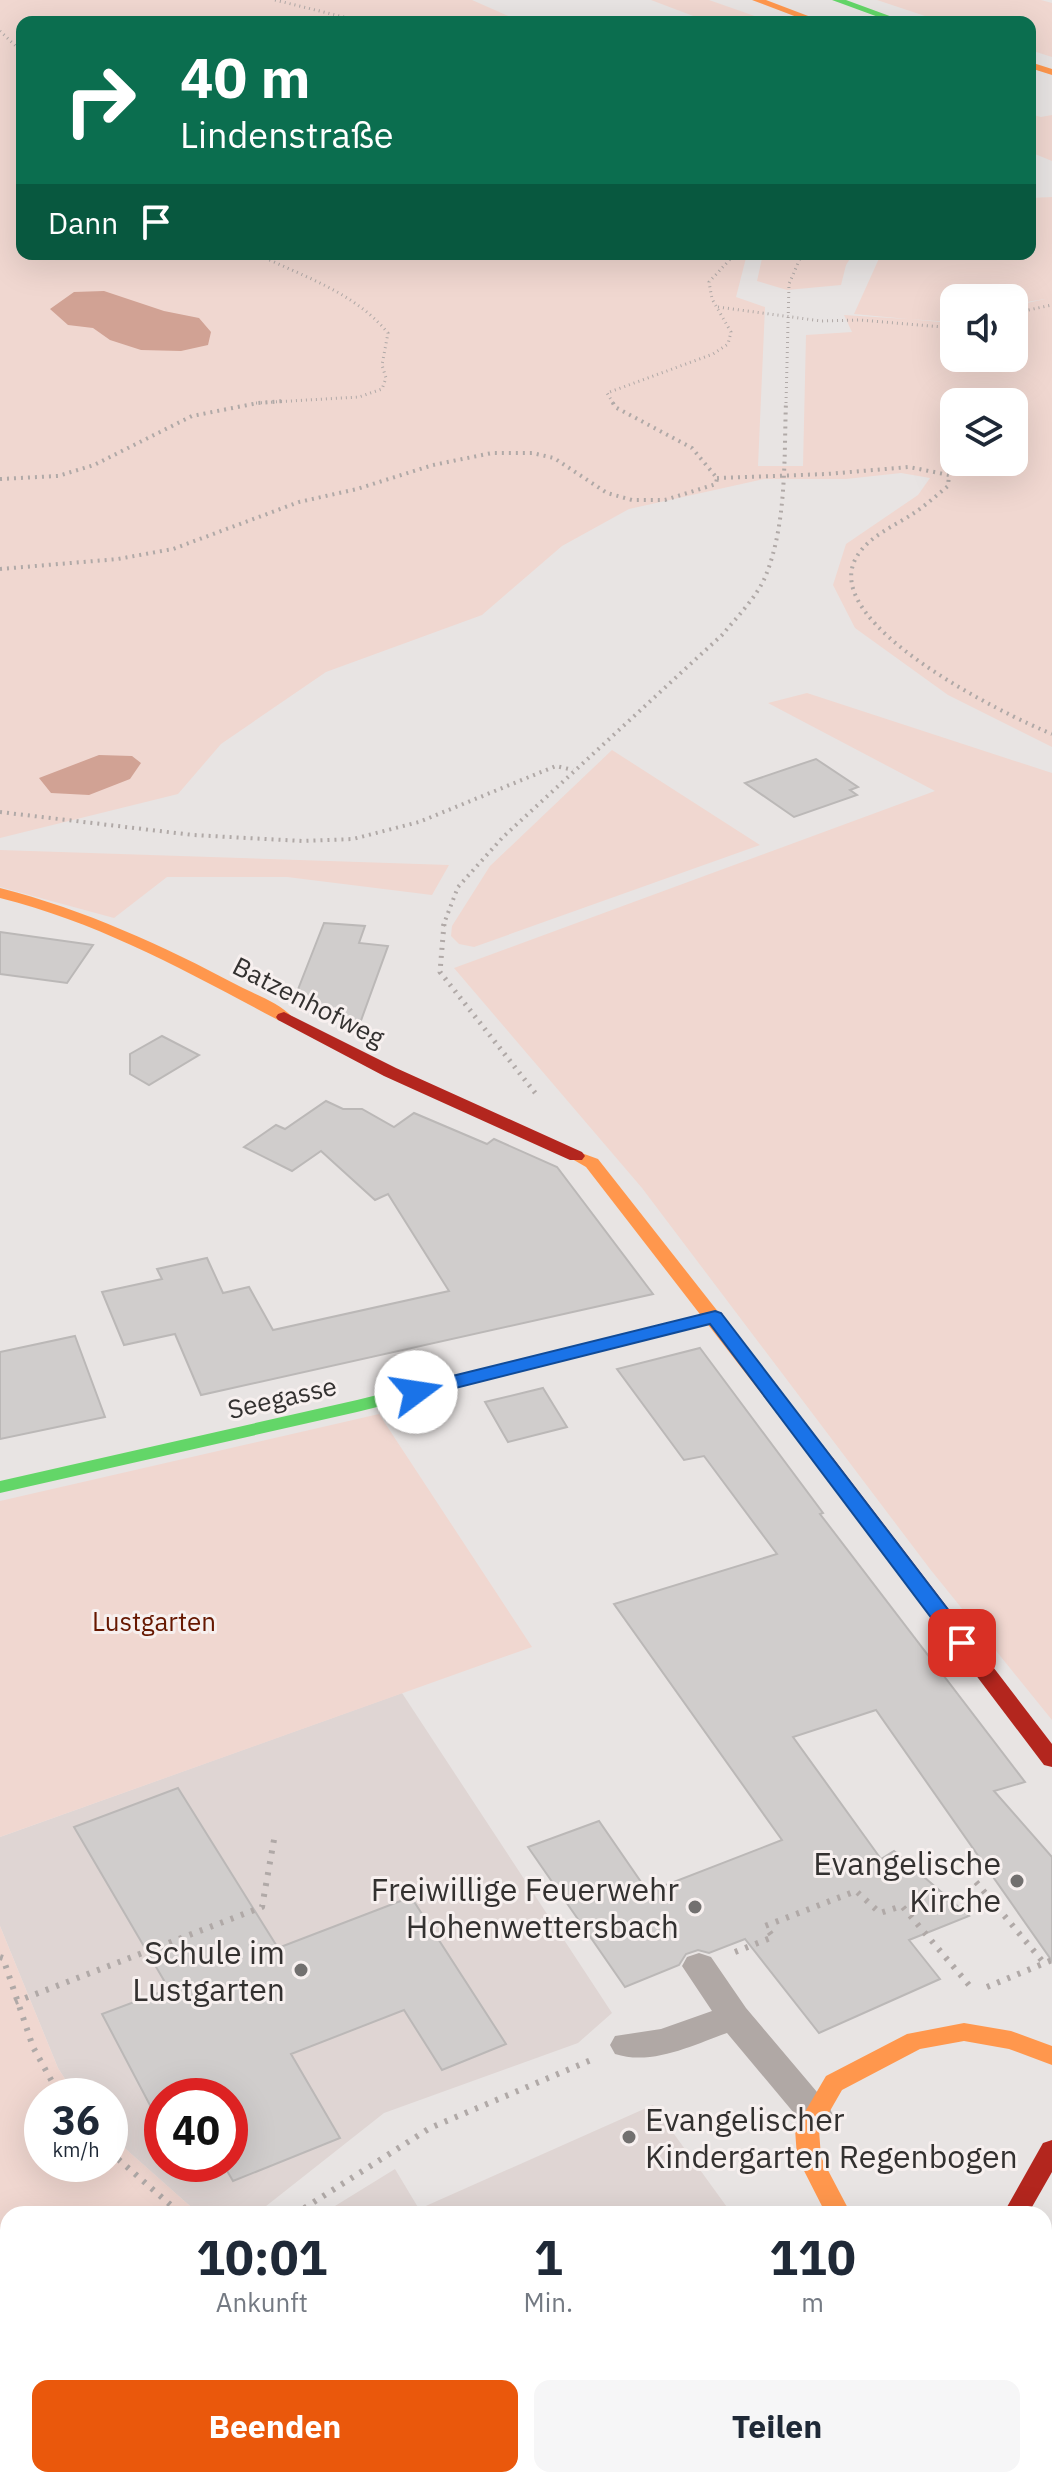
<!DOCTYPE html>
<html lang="de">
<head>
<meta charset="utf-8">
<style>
	:root { --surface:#fff; --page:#f6f6f7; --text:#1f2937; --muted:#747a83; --accent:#ea580c }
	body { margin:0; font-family:"IBM Plex Sans",sans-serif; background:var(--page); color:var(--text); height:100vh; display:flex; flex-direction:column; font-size:30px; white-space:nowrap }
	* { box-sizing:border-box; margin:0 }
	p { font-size:26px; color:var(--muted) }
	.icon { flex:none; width:44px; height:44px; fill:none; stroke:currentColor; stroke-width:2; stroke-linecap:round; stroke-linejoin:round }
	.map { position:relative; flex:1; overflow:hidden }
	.side { position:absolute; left:0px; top:2206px; width:1052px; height:282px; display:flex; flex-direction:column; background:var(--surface); border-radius:24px 24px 0 0; box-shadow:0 8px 32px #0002 }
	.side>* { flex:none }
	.guide { position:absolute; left:16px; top:16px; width:1020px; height:244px; border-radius:16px; box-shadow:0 8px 32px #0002; background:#0b6e4f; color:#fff; overflow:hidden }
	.tools { position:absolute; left:940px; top:284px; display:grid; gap:16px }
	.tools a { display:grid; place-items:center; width:88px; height:88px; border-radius:16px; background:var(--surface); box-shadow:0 8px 32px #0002; font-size:40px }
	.speed { position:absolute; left:24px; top:2078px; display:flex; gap:16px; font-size:40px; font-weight:700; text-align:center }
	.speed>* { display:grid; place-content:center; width:104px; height:104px; border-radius:50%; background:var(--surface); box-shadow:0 8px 32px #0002; line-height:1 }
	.speed small { font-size:20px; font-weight:400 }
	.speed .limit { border:12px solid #d22; background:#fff; color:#111 }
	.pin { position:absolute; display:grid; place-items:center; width:68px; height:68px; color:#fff; margin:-34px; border-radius:16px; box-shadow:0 4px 12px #0006 }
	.me { position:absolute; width:88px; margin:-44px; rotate:76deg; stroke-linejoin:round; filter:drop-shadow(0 0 6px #0008) }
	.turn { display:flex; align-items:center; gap:28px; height:168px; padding:0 32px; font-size:36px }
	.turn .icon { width:104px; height:104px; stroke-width:2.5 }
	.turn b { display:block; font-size:56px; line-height:68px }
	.then { display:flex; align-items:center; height:76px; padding:0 32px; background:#0003; gap:16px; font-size:30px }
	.eta { display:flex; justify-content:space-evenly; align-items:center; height:136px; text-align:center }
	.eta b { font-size:48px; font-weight:800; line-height:56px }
	.cta { display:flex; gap:16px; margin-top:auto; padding:16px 32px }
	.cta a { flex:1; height:92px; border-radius:16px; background:var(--accent); color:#fff; font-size:32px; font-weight:800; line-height:92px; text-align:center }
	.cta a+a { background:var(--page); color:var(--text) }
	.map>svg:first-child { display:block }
	.built { fill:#dfd5d3; fill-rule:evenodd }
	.green { fill:#f0d7d0; fill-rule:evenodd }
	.water { fill:#d1a294 }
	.building { fill:#d0cdcc; stroke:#bbb8b7; stroke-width:2 }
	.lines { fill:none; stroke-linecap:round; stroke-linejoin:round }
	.path-far3 { stroke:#b0a9a7; stroke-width:3; stroke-dasharray:1 4; stroke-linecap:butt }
	.path-far2 { stroke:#b0a9a7; stroke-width:4; stroke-dasharray:2 5; stroke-linecap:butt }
	.path-far1 { stroke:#b0a9a7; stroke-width:5; stroke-dasharray:2 6; stroke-linecap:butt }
	.path { stroke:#b0a9a7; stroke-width:6; stroke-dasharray:3 8; stroke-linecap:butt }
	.lane { fill:#b0a8a5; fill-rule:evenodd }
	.street { fill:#b0a8a5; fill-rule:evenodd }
	.fast { fill:#63d668; fill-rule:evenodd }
	.slow { fill:#ff974d; fill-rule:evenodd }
	.jam { fill:#b3261e; fill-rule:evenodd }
	.route { fill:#1a73e8; stroke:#114b97; stroke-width:2 }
	.poi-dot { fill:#72706f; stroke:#f7f0ef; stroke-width:3 }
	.labels { text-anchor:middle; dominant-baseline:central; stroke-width:6; stroke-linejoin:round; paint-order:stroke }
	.street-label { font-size:26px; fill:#333130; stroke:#f7f0ef }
	.park-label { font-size:26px; fill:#661700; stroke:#f7f0ef }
	.near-poi-label { font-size:32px; fill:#333130; stroke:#f7f0ef; text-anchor:end }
</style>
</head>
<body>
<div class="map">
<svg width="1052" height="2487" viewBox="0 0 1052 2487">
	<rect width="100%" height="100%" fill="#e8e4e3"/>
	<path class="built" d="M 402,1693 L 612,2013 L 578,2043 L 384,2113 L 256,2214 L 199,2214 L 110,2135 L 110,2096 L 76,2096 L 58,2068 L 0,1926 L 0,1837 ZM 162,2096 L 230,2096 L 230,2164 L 162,2164 Z
		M 653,2105 L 732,2214 L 322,2214 L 395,2169 L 419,2209 Z
		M 166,2480 L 752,2480 L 748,2487 L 179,2487 Z"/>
	<path class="green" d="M 0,0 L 472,0 L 522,22 L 22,22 L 22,254 L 747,254 L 736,297 L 765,307 L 758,466 L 803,466 L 806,335 L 852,332 L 844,315 L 954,322 L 954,358 L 1014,358 L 1014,306 L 1045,299 L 1014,304 L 1014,298 L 954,298 L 954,320 L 940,322 L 854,314 L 881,254 L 1030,254 L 1030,198 L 1052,197 L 1052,747 L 948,695 L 855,628 L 833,585 L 846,544 L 918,495 L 930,478 L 901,473 L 846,479 L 764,479 L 629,509 L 562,546 L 482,615 L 326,672 L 221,744 L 178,794 L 0,838 ZM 954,402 L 1014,402 L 1014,462 L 954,462 Z
		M 651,0 L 709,0 L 772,22 L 709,22 Z
		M 877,0 L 1041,0 L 1052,3 L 1052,57 L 1030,50 L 1030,22 L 943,22 Z
		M 1030,114 L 1041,117 L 1052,115 L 1052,161 L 1030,152 Z
		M 763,254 L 853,254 L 846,265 L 841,285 L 787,290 L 757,281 Z
		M 807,693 L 1052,773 L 1052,1720 L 930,1569 L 642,1188 L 454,968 L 935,791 L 768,703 Z
		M 612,750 L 760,845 L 474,947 L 459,944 L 451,936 L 452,926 L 490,866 Z
		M 0,850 L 449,865 L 432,895 L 287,877 L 167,877 L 114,918 L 0,887 Z
		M 379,1414 L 532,1647 L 0,1837 L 0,1501 Z
		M 0,1926 L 58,2068 L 76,2096 L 42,2096 L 42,2164 L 110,2164 L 110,2135 L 199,2214 L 8,2214 L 8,2480 L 77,2480 L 71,2487 L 0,2487 Z"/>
	<path class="water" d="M 104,291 L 164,311 L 199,318 L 211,332 L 208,345 L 181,351 L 141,350 L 110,340 L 93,328 L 68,325 L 50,309 L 74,292 Z
		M 99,755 L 132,756 L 141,763 L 130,779 L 89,795 L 51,793 L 39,778 Z"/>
	<path class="building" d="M 816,759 L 858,787 L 850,790 L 857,795 L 794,817 L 745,783 Z
		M 324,923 L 365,926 L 359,943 L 388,946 L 359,1026 L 297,992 Z
		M 0,932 L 93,945 L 67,983 L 0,974 Z
		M 162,1036 L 199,1055 L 149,1085 L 130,1074 L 130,1054 Z
		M 326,1101 L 343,1109 L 362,1109 L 394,1127 L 414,1113 L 487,1144 L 494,1139 L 557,1167 L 653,1294 L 201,1395 L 175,1334 L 124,1345 L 102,1292 L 162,1279 L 157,1269 L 207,1258 L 223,1293 L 249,1287 L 273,1330 L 449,1291 L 388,1194 L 375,1200 L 321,1151 L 292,1171 L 244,1147 L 276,1125 L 285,1129 Z
		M 75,1336 L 105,1417 L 0,1439 L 0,1352 Z
		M 700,1348 L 823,1513 L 820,1514 L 1025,1782 L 994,1791 L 1052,1857 L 1052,1961 L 876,1710 L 793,1737 L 881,1859 L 894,1851 L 969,1916 L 909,1940 L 940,1979 L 819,2033 L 745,1939 L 709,1953 L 698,1950 L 686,1954 L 679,1965 L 625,1987 L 528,1847 L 599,1821 L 648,1892 L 782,1840 L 614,1604 L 777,1554 L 704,1456 L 684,1460 L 617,1369 Z
		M 543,1388 L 567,1427 L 508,1442 L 485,1402 Z
		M 178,1788 L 278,1948 L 411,1897 L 506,2044 L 442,2070 L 404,2010 L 291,2054 L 340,2138 L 233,2181 L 223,2164 L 230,2164 L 230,2096 L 162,2096 L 162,2105 L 152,2109 L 102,2014 L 169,1989 L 74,1827 Z"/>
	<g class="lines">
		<path class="path-far3" d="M 275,0 L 364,22
			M 0,31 L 22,52
			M 718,307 L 821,321 L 860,320 L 954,328
			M 1014,313 L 1052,305
			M 256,403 L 359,397 L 382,389 L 386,378 L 382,365 L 388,333 C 354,292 304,277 257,254
			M 613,403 L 607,393 L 713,354 L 728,344 L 731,332 L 712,299 L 709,282 L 735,254
			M 786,403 L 789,284 L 802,254"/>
		<path class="path-far2" d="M 717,478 L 827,474 L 909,467 L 949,475 L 948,486 C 937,495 926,505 914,513 C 895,526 868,536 856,558 C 819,624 1005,715 1052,734
			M 0,479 L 58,476 L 94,465 L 192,416 L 258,403 L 284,401
			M 0,569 L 118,559 L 173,549 L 299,502 L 357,489 L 433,465 L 492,453 L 532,453 L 554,458 L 607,493 L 632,500 L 665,500 L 716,484 L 717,478 L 692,448 L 615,407 L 612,401
			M 0,812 L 193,835 L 302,841 L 353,839 L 419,822 L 556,766 L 573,770
			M 443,926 L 458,887 L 503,837 L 722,635 C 737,617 757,597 766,575 C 787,522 784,457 786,401"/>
		<path class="path-far1" d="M 444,924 L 440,972 L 536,1094"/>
		<path class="path" d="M 976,1882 L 1044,1963
			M 735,1952 L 773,1937 L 765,1926 L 856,1891 L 880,1913 L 902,1906 L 969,1985
			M 0,1957 L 3,1958 L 33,2047 L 60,2096
			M 987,1987 L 1052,1960
			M 15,2002 L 262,1907 L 275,1834
			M 110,2152 L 181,2214
			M 295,2214 L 430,2128 L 591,2060
			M 126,2480 L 138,2487
			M 48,2487 L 54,2480"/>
		<path class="lane" d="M 699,1953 L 711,1957 L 746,2008 L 828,2105 L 833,2115 L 828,2125 L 816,2129 L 804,2125 L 727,2033 C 693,2045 652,2066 615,2054 L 610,2045 L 615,2036 L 661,2029 L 712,2011 L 682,1966 L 687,1957 Z"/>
		<path class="street" d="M 1044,2454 L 1052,2457 L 1052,2487 L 1007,2487 L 1003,2480 L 1044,2480 Z"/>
		<path class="fast" d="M 832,0 L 846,0 L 906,22 L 892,22 Z
			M 607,1338 L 616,1344 L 614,1348 L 357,1412 L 0,1493 L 0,1481 L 357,1400 Z
			M 849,2480 L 876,2480 L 873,2487 L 846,2487 Z"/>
		<path class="slow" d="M 752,0 L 766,0 L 824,22 L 810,22 Z
			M 1030,62 L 1052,69 L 1052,75 L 1030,68 Z
			M 0,888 C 85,910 162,945 239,986 C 256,995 280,1003 292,1017 L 284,1022 L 278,1020 C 188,972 100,923 0,898 Z
			M 576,1151 L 598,1159 L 833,1458 L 836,1463 L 833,1468 L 819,1468 L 586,1167 L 567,1156 L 570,1152 Z
			M 964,2023 L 1011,2031 L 1052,2046 L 1052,2065 L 1009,2049 L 964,2041 L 920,2049 L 842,2090 L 819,2130 L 821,2157 L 851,2214 L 826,2214 L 797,2157 L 795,2129 L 826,2076 L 907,2034 Z"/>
		<path class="jam" d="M 284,1012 L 396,1068 L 582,1152 L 585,1156 L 582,1160 L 570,1160 L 384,1076 L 278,1020 L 276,1017 L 278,1014 Z
			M 715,1311 L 722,1313 L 724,1317 L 722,1321 L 607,1350 L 598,1344 L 600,1340 Z
			M 826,1457 L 833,1458 L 1052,1744 L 1052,1767 L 1044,1765 L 819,1468 L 816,1463 Z
			M 1052,2140 L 1052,2172 L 1028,2214 L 1003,2214 L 1043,2143 Z"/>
	</g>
	<path class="route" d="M 715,1311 L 721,1313 L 969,1637 L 972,1643 L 969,1648 L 954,1648 L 710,1324 L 416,1398 L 407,1392 L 416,1385 Z"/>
	<g class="poi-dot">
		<circle cx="1017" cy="1881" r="8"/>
		<circle cx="695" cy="1907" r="8"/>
		<circle cx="301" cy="1970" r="8"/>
		<circle cx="629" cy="2137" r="8"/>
	</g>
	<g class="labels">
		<g class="street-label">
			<text transform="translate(309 1001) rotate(27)">Batzenhofweg</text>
			<text transform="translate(282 1397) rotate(-13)">Seegasse</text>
		</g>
		<g class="park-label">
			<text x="154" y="1621">Lustgarten</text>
		</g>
		<g class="near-poi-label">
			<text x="1001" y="1863">Evangelische<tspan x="1001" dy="37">Kirche</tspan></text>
			<text x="679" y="1889">Freiwillige Feuerwehr<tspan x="679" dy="37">Hohenwettersbach</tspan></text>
			<text x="285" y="1952">Schule im<tspan x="285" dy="37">Lustgarten</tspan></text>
			<text x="645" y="2119" text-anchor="start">Evangelischer<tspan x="645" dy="37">Kindergarten Regenbogen</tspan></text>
		</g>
	</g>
</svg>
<div class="tools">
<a><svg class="icon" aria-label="sound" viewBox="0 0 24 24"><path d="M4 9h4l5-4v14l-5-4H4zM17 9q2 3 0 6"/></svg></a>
<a><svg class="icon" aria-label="layers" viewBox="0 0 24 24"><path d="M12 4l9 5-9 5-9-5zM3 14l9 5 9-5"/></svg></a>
</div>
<div class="speed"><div>36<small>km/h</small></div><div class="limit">40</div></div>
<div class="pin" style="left:962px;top:1643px;background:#d93025"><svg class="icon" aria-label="arrive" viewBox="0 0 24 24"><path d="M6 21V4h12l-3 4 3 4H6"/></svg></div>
<svg class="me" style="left:416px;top:1392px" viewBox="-20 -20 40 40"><circle r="19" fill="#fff"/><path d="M0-13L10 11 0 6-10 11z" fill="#1a73e8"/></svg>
<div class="guide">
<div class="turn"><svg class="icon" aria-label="right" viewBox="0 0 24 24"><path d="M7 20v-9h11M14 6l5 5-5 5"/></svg><div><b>40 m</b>Lindenstraße</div></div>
<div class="then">Dann<svg class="icon" aria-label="arrive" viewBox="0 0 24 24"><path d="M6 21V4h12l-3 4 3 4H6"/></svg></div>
</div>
<section class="side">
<div class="eta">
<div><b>10:01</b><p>Ankunft</p></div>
<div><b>1</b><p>Min.</p></div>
<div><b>110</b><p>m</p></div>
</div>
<div class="cta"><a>Beenden</a><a>Teilen</a></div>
</section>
</div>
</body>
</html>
